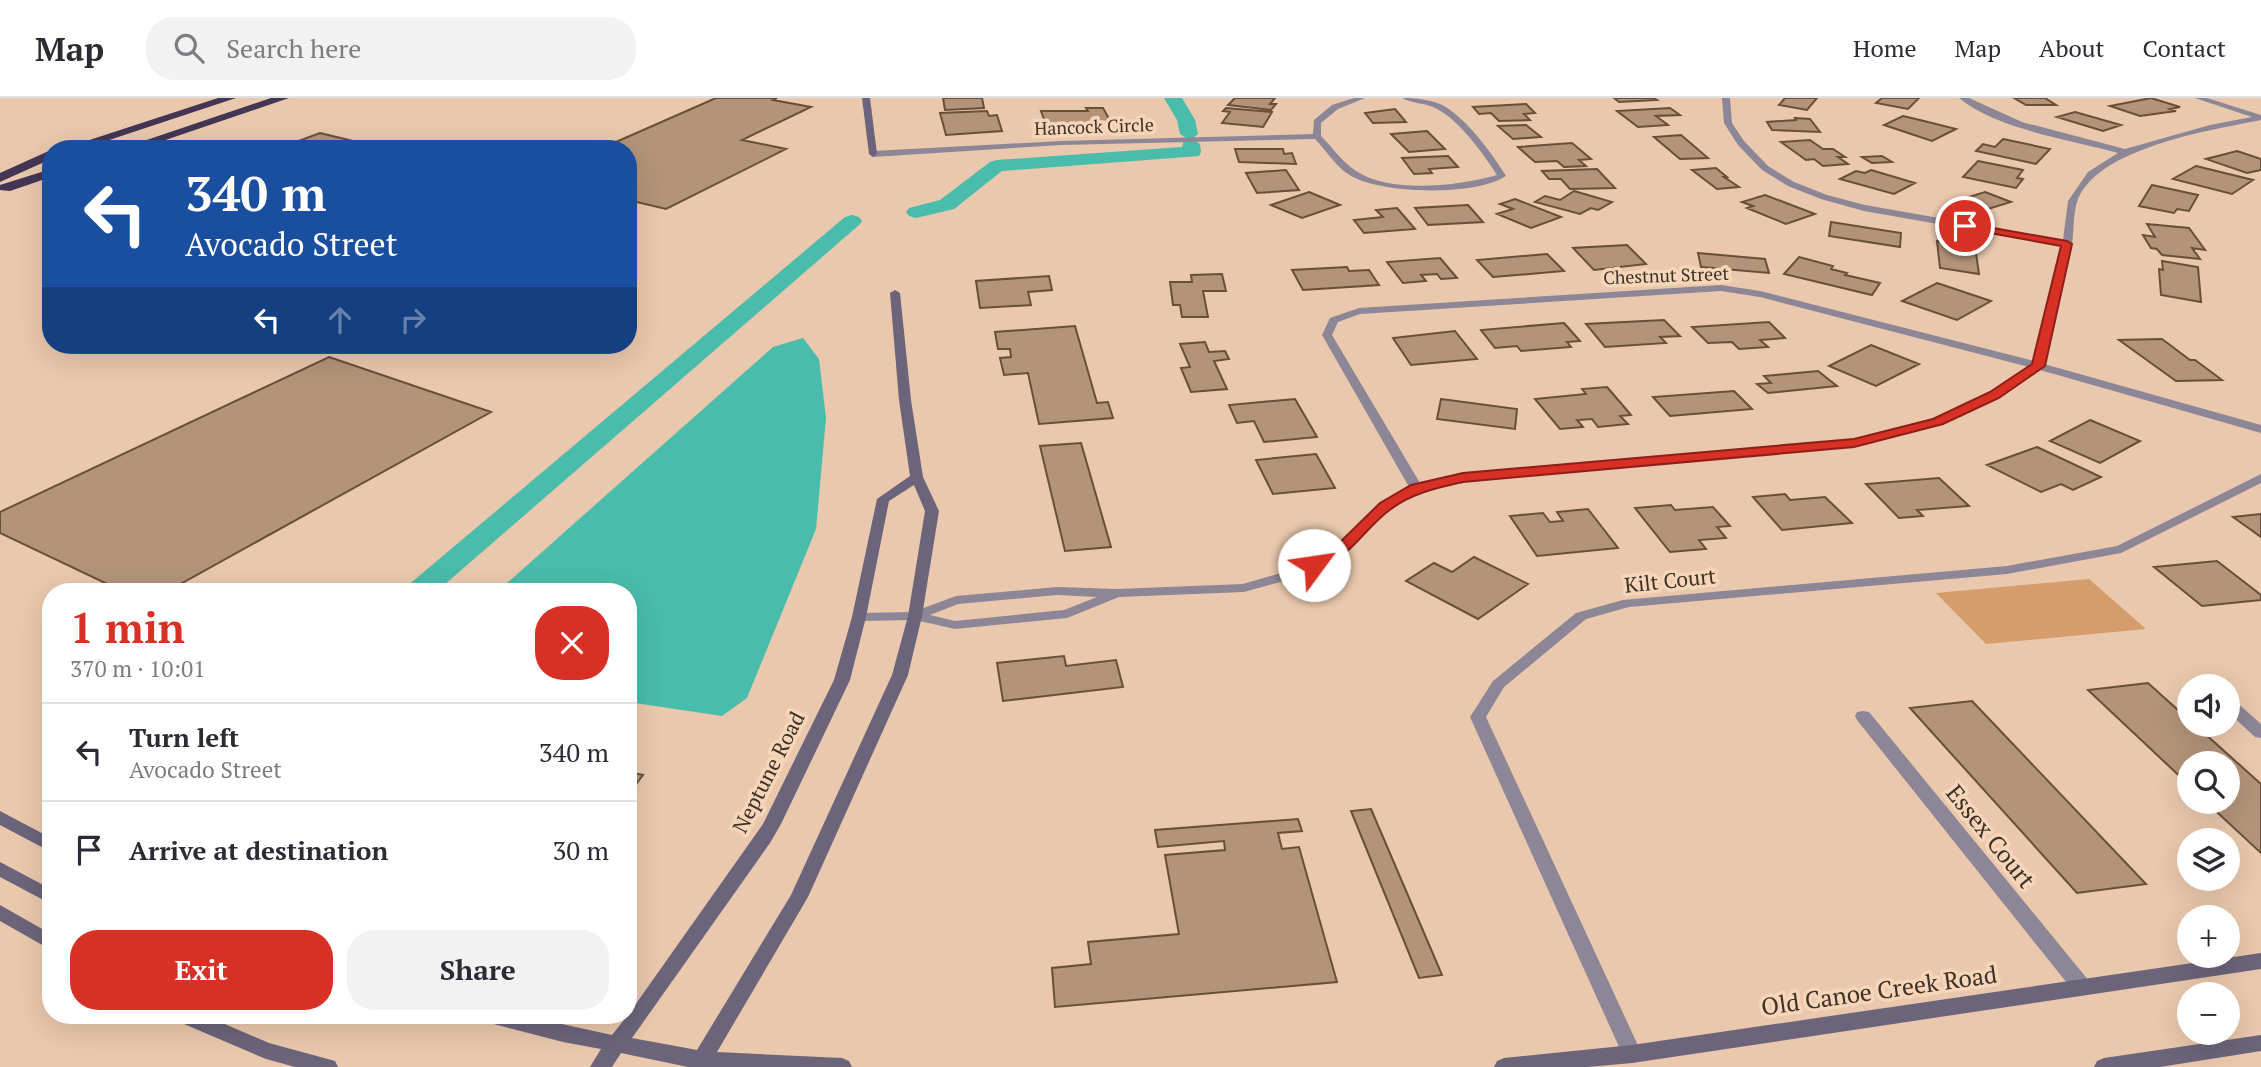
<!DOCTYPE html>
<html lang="en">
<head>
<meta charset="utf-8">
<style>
	:root { --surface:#fff; --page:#f2f2f3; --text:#2b2b33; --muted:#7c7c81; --line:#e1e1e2; --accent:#d93025 }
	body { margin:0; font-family:"PT Serif",serif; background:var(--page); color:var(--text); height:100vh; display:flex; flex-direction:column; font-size:26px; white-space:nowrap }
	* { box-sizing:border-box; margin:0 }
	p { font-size:23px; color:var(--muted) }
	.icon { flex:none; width:38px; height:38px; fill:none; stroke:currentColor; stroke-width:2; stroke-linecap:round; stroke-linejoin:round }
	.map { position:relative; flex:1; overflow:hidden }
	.sheet { position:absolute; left:42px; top:485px; width:595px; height:441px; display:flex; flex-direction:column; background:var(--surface); border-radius:28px; box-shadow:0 7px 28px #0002 }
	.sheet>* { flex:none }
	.guide { position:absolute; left:42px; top:42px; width:595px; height:214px; border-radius:28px; box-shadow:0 7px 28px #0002; background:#1a4fa0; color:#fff; overflow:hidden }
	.fabs { position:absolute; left:2177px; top:576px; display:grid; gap:14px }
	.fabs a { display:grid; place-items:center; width:63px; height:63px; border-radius:50%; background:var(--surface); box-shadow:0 7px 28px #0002; font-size:35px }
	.pin { position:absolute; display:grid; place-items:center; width:60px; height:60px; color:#fff; margin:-30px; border:4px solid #fff; border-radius:50%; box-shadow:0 2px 7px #0007 }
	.me { position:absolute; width:77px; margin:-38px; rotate:59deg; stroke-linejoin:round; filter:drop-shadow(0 0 5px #0008) }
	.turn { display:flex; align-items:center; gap:24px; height:147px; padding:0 28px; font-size:32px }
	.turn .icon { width:91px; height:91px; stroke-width:2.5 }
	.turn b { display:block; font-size:49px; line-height:60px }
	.lanes { display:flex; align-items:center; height:66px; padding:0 28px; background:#0003; justify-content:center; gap:35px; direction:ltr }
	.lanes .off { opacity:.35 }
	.round { display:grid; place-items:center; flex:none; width:74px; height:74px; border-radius:28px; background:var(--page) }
	.summary { display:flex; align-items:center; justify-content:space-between; height:119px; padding:0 28px }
	h1 { font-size:42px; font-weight:800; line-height:52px; color:var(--accent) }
	.cta { display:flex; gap:14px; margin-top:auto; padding:14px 28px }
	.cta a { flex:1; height:80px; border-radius:28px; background:var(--accent); color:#fff; font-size:28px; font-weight:800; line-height:80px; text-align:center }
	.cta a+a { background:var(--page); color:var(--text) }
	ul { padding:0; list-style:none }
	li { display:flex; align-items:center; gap:21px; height:98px; padding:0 28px; border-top:2px solid var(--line) }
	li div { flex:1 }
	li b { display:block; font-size:26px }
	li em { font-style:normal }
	header { display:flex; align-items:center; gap:42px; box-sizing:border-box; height:98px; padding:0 35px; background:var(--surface); border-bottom:2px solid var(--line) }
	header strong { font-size:33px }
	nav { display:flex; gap:38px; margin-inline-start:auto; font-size:24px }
	.search { width:490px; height:63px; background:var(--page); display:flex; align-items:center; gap:18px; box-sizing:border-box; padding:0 24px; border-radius:28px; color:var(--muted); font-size:26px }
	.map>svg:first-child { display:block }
	.green { fill:#d49d6b }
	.water { fill:#49bcab }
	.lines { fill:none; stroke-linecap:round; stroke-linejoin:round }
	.canal { fill:#49bcab; fill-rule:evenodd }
	.building { fill:#b3947a; stroke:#6a4f37; stroke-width:2 }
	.street { fill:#8c8696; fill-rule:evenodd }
	.secondary { fill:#6c647a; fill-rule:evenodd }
	.highway { fill:#423654; fill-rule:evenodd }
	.route { fill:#d93025; stroke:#8d1f18; stroke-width:2 }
	.labels { text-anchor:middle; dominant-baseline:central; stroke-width:7; stroke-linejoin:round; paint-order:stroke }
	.far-street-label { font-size:18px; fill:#3e3126; stroke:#f6d5b9 }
	.street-label { font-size:21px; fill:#3e3126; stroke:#f6d5b9 }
	.near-street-label { font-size:24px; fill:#3e3126; stroke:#f6d5b9 }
</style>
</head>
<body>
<header>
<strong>Map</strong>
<div class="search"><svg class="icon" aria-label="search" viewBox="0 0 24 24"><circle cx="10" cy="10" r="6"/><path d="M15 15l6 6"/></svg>Search here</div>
<nav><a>Home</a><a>Map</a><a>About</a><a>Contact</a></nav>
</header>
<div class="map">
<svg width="2261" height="969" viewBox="0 0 2261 969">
	<rect width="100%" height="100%" fill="#e9c8ad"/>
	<path class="green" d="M 2089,481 L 2146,531 L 1986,546 L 1936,495 Z"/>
	<path class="water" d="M 803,240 L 819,261 L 826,320 L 816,431 L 747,600 L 722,618 L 628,604 L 628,494 L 498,493 L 773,249 Z"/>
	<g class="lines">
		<path class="canal" d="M 1164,0 L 1182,0 L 1195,22 L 1198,36 L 1192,41 L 1200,46 L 1201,54 L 1199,58 L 1002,73 L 954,111 L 916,120 L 909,118 L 906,114 L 909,110 L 940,102 L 990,64 L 997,62 L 1182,49 L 1184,42 L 1188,41 L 1180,36 L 1177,22 Z
			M 852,117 L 859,119 L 862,123 L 859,127 L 436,494 L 400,494 L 845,119 Z"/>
	</g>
	<path class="building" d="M 716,0 L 777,0 L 773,2 L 811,9 L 742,42 L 786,51 L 666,111 L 628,102 L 628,51 L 600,51 Z
		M 943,0 L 982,0 L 984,10 L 945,12 Z
		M 1235,0 L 1275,0 L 1270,6 L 1276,6 L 1271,12 L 1228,7 Z
		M 1614,0 L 1654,0 L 1657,2 L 1619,4 Z
		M 1785,0 L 1817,0 L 1807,12 L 1779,7 Z
		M 1882,0 L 1919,0 L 1908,11 L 1876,5 Z
		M 2014,0 L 2045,0 L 2056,7 L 2026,7 Z
		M 2151,0 L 2180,9 L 2170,11 L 2176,13 L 2140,18 L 2110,8 Z
		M 1526,6 L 1535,15 L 1524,16 L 1530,22 L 1499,23 L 1491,15 L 1479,16 L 1473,9 Z
		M 1086,10 L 1103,10 L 1112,26 L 1047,29 L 1041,13 L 1088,13 Z
		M 1226,10 L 1272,14 L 1263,29 L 1222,25 L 1230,14 L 1223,13 Z
		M 1670,10 L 1680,17 L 1656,18 L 1668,27 L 1638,29 L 1617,13 Z
		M 1395,11 L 1406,24 L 1373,25 L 1365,15 Z
		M 987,13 L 989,18 L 997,17 L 1002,33 L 946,37 L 940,15 Z
		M 2075,14 L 2121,27 L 2103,33 L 2057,19 Z
		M 1903,18 L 1924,23 L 1956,31 L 1932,43 L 1884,27 Z
		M 1795,20 L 1810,21 L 1820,34 L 1772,32 L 1767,24 L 1796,22 Z
		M 1526,27 L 1541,39 L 1513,41 L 1498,28 Z
		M 1427,33 L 1445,51 L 1409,54 L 1391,36 Z
		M 320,35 L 353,43 L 332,51 L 277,51 Z
		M 1681,37 L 1708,60 L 1680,61 L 1654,39 Z
		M 2003,41 L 2050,51 L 2036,66 L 1976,53 L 1983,46 L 1995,49 Z
		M 1810,42 L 1823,51 L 1833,51 L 1845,59 L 1838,59 L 1848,66 L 1823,68 L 1814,61 L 1806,62 L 1781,44 Z
		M 1572,45 L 1591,61 L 1579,62 L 1586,68 L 1564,69 L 1557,63 L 1535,64 L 1518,49 Z
		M 1235,51 L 1283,51 L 1284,56 L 1292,55 L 1296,66 L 1239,64 Z
		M 2237,53 L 2261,61 L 2261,72 L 2247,75 L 2206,61 Z
		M 1448,58 L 1458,69 L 1429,71 L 1432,75 L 1414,76 L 1402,60 Z
		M 1882,58 L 1892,64 L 1872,65 L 1862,59 Z
		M 1978,63 L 2023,72 L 2017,80 L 2023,81 L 2016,90 L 1963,79 Z
		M 2196,68 L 2253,82 L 2232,96 L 2173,81 Z
		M 1716,70 L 1727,79 L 1724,79 L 1739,89 L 1717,91 L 1692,72 Z
		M 1597,71 L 1615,90 L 1570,91 L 1561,81 L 1549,81 L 1542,73 Z
		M 1286,72 L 1299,92 L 1257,95 L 1246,75 Z
		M 1871,72 L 1915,85 L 1894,96 L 1840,81 L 1856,73 L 1865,75 Z
		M 2152,87 L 2198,97 L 2189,113 L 2177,111 L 2174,115 L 2139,108 Z
		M 1574,93 L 1612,104 L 1598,112 L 1591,110 L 1580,116 L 1535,104 L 1545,98 L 1560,102 Z
		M 1309,94 L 1340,107 L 1302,120 L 1271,107 Z
		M 1985,94 L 2011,104 L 1975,115 L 1949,105 Z
		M 1765,97 L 1815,116 L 1786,126 L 1747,110 L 1753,108 L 1742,104 Z
		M 1515,101 L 1561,119 L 1531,130 L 1497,116 L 1513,111 L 1500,106 Z
		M 1468,107 L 1483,124 L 1428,127 L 1415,110 Z
		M 1397,110 L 1415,131 L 1364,135 L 1354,122 L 1383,119 L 1376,112 Z
		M 1831,124 L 1901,135 L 1900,149 L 1829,138 Z
		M 2147,126 L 2189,130 L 2205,152 L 2192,150 L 2200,161 L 2162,157 L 2157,151 L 2151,150 L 2143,137 L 2155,139 Z
		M 1937,143 L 1975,148 L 1979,176 L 1940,170 Z
		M 1627,147 L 1646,166 L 1594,172 L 1573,150 Z
		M 1698,155 L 1765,161 L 1769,175 L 1701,169 Z
		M 1547,156 L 1564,173 L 1493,179 L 1477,162 Z
		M 1799,159 L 1833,168 L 1831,171 L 1847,175 L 1845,177 L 1880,185 L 1872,197 L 1784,176 Z
		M 1440,160 L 1457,180 L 1441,181 L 1437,176 L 1421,177 L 1426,183 L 1403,185 L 1387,164 Z
		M 2162,163 L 2198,169 L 2201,204 L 2161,197 L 2159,171 L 2163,172 Z
		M 1347,169 L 1349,173 L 1369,172 L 1379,187 L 1303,192 L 1292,172 Z
		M 1222,176 L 1226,193 L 1203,193 L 1208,219 L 1182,219 L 1180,207 L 1173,207 L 1170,184 L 1192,184 L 1191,177 Z
		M 1049,178 L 1052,192 L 1028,194 L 1031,207 L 980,210 L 976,183 Z
		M 1937,185 L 1991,203 L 1957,222 L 1902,203 Z
		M 1664,222 L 1680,238 L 1660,239 L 1666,245 L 1605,249 L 1586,226 Z
		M 1769,224 L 1785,240 L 1760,242 L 1768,249 L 1739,251 L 1732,244 L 1708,245 L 1692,229 Z
		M 1564,225 L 1580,243 L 1567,244 L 1571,249 L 1521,253 L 1517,248 L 1495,250 L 1481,232 Z
		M 1075,228 L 1097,305 L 1108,304 L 1113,320 L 1039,326 L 1028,275 L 1004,277 L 1000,260 L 1011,259 L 1010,251 L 998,251 L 995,234 Z
		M 1455,233 L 1477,261 L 1411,267 L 1393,240 Z
		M 2162,241 L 2190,262 L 2195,262 L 2222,282 L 2176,283 L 2119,242 Z
		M 1205,244 L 1209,254 L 1225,253 L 1229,261 L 1214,263 L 1227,291 L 1191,294 L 1181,270 L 1190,269 L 1180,246 Z
		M 1871,247 L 1919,266 L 1876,288 L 1829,268 Z
		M 329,259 L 491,314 L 166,494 L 124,494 L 0,435 L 0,414 Z
		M 1818,273 L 1837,288 L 1768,295 L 1757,286 L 1771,285 L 1764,278 Z
		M 1607,289 L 1631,317 L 1620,318 L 1628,326 L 1598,329 L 1592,321 L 1577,322 L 1583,329 L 1560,331 L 1535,301 L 1586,296 L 1582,291 Z
		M 1734,293 L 1752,311 L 1670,318 L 1653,299 Z
		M 1295,301 L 1317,339 L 1264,344 L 1254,323 L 1237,325 L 1229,307 Z
		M 1441,301 L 1517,311 L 1515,331 L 1437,321 Z
		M 2090,322 L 2140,343 L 2100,365 L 2050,343 Z
		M 1081,345 L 1111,449 L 1065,453 L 1040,348 Z
		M 2037,349 L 2101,379 L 2073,392 L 2061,386 L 2041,394 L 1987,367 Z
		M 1316,356 L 1335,390 L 1273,396 L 1256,362 Z
		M 1939,380 L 1969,408 L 1917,412 L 1923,418 L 1899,420 L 1866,386 Z
		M 1785,396 L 1790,402 L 1825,399 L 1852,425 L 1782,432 L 1753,399 Z
		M 1671,407 L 1675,412 L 1713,409 L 1730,428 L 1717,429 L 1726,440 L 1699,442 L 1706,451 L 1670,454 L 1635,410 Z
		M 1588,411 L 1618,450 L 1537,458 L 1510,418 L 1543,415 L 1550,424 L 1563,423 L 1557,414 Z
		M 2261,416 L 2261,439 L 2233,419 Z
		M 1474,459 L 1528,486 L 1478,521 L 1406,483 L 1434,465 L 1452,474 Z
		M 2217,463 L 2261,497 L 2261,502 L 2202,508 L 2154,469 Z
		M 1064,558 L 1066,568 L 1116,562 L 1123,589 L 1003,603 L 997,565 Z
		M 2148,585 L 2189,622 L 2189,626 L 2194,626 L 2261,686 L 2261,755 L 2206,704 L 2228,704 L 2228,665 L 2189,665 L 2189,687 L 2088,592 Z
		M 1972,603 L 2146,786 L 2077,795 L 1910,610 Z
		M 628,674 L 643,677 L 628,697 Z
		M 1371,711 L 1442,877 L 1419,880 L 1351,713 Z
		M 1298,721 L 1302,733 L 1278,735 L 1282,751 L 1299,749 L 1337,884 L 1055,909 L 1052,870 L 1091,866 L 1088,844 L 1179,836 L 1165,757 L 1225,752 L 1224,743 L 1158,749 L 1155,732 Z"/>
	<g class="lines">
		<path class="street" d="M 1354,0 L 1365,0 L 1338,11 L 1321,25 L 1321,38 C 1332,49 1342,64 1356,73 C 1391,96 1458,88 1497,77 C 1483,55 1457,19 1433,9 C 1423,5 1411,5 1402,0 C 1415,0 1427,1 1440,6 C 1464,17 1492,55 1506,78 C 1475,98 1386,96 1353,79 C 1337,71 1327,53 1315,41 L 1061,47 L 873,59 L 869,56 L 873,53 L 1061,43 L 1313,36 L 1314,22 L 1332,7 Z
			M 1722,0 L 1730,0 L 1732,25 L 1744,43 L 1768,68 L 1794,84 L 1827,97 L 1865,107 L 2063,142 L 2068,103 L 2088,74 L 2118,55 C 2071,42 1996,31 1959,0 L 1969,0 L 2022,24 L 2125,51 L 2210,27 L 2252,19 L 2195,0 L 2207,0 L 2261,17 L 2261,22 C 2211,32 2095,50 2077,104 C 2073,117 2074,133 2072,146 C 2064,186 2053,226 2044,266 L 2261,327 L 2261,335 L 2040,272 L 1998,299 L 1942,326 L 1854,349 L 1463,383 L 1420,393 L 1390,411 L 1339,461 L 1298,479 L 1244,494 L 1119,499 L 1067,520 L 955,531 L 915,522 L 859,523 L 852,519 L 859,515 L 913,514 L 956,498 L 1057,489 L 1117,491 L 1243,486 L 1288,473 L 1329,455 L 1380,405 L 1409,389 L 1322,237 L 1330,220 L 1359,210 L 1721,187 L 1760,193 L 2034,263 L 2062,148 L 1864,113 L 1821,101 L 1788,88 L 1762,72 L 1738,47 L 1724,25 ZM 1721,193 L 1760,199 L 2029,269 L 1990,295 L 1934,320 L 1854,341 L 1463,375 L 1420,385 L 1332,237 L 1338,224 L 1360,216 ZM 1057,497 L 1097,499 L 1064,512 L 955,523 L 930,517 L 958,506 Z
			M 2261,376 L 2261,385 L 2121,455 L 2007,476 L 1629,509 L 1586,521 L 1504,589 L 1486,619 L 1642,956 L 1639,962 L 1632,965 L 1625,962 L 1470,619 L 1493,583 L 1576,515 L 1623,502 L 2007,468 L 2117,448 Z
			M 2228,601 L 2234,602 L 2261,626 L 2261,640 L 2255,639 L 2228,614 Z
			M 1863,613 L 1869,614 L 2089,883 L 2092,889 L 2089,895 L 2082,897 L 2075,895 L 1857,622 L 1855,618 L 1857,614 Z"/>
		<path class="secondary" d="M 862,0 L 870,0 L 877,56 L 873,59 L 869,56 Z
			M 895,192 L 900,195 L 911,302 L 923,379 L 939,413 L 922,518 L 908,577 L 808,799 L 717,954 L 842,960 L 849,963 L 852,969 L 688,969 L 621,955 L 612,969 L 590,969 L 601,951 L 563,944 L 482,923 L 479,917 L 521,917 L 612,937 L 628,917 L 763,726 L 834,582 L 852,519 L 877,401 L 910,378 L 899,302 L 890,195 ZM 914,387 L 925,413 L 908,518 L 892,577 L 791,797 L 697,952 L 632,940 L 770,745 L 781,726 L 850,582 L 866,519 L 889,403 Z
			M 0,713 L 51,740 L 51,754 L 0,727 Z
			M 0,764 L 51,791 L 51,806 L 0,779 Z
			M 0,807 L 51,836 L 51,852 L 0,823 Z
			M 2261,855 L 2261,871 L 1632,965 L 1588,969 L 1494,969 L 1497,963 L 1504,960 L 1632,947 Z
			M 174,917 L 204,917 L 269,945 L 335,963 L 338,969 L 295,969 L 266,961 L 177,923 Z
			M 2261,937 L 2261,953 L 2160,969 L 2094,969 L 2097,963 L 2104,960 Z"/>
		<path class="highway" d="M 218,0 L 236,0 L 82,51 L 62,51 Z
			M 271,0 L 289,0 L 139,51 L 120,51 Z
			M 51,52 L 51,61 L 0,84 L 0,75 Z
			M 51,71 L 51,79 L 10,93 L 0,92 L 0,87 Z"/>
	</g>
	<path class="route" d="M 1965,125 L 2067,143 L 2072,146 L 2045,268 L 1999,300 L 1943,326 L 1854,349 L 1463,384 C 1437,390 1412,395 1391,411 C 1363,431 1349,463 1314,472 L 1306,467 L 1329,455 L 1380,405 L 1411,387 L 1463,375 L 1854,341 L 1933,321 L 1990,294 L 2032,266 L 2061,148 L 1962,130 L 1960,128 Z"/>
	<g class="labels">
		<g class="far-street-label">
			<text transform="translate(1094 28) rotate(-2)">Hancock Circle</text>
			<text transform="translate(1666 177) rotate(-2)">Chestnut Street</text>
		</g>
		<g class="street-label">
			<text transform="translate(1670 482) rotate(-6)">Kilt Court</text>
			<text transform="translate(768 674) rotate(-63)">Neptune Road</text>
		</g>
		<g class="near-street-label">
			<text transform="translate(1991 738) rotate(51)">Essex Court</text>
			<text transform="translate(1879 892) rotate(-8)">Old Canoe Creek Road</text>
		</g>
	</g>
</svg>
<div class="fabs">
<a><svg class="icon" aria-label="sound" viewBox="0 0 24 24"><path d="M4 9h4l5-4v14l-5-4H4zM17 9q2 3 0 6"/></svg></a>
<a><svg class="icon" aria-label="search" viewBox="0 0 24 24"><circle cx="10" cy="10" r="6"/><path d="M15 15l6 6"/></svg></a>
<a><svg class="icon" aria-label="layers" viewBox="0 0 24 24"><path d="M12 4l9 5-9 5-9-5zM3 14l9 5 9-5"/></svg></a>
<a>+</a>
<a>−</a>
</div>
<div class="pin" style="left:1965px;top:128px;background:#d93025"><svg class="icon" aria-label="arrive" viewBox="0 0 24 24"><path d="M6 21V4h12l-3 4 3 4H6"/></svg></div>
<svg class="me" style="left:1314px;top:467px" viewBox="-20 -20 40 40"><circle r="19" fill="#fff"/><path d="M0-13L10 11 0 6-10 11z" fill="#d93025"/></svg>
<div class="guide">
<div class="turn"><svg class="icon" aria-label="left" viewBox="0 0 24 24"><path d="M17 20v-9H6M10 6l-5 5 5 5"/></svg><div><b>340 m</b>Avocado Street</div></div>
<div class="lanes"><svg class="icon" aria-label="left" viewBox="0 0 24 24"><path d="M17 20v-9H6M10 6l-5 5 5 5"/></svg><svg class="icon off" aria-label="ahead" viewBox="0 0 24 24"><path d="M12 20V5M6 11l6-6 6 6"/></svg><svg class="icon off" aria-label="right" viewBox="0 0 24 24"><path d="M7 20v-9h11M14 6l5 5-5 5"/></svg></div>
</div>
<section class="sheet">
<div class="summary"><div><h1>1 min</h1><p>370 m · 10:01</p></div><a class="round" style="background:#d93025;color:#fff"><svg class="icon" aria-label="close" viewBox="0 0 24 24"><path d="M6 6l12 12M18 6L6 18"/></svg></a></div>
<ul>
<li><svg class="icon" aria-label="left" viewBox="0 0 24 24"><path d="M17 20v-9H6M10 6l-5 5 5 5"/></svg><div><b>Turn left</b><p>Avocado Street</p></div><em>340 m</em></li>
<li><svg class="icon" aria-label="arrive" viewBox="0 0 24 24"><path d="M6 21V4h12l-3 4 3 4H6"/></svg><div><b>Arrive at destination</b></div><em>30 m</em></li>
</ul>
<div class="cta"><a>Exit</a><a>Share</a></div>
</section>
</div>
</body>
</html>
